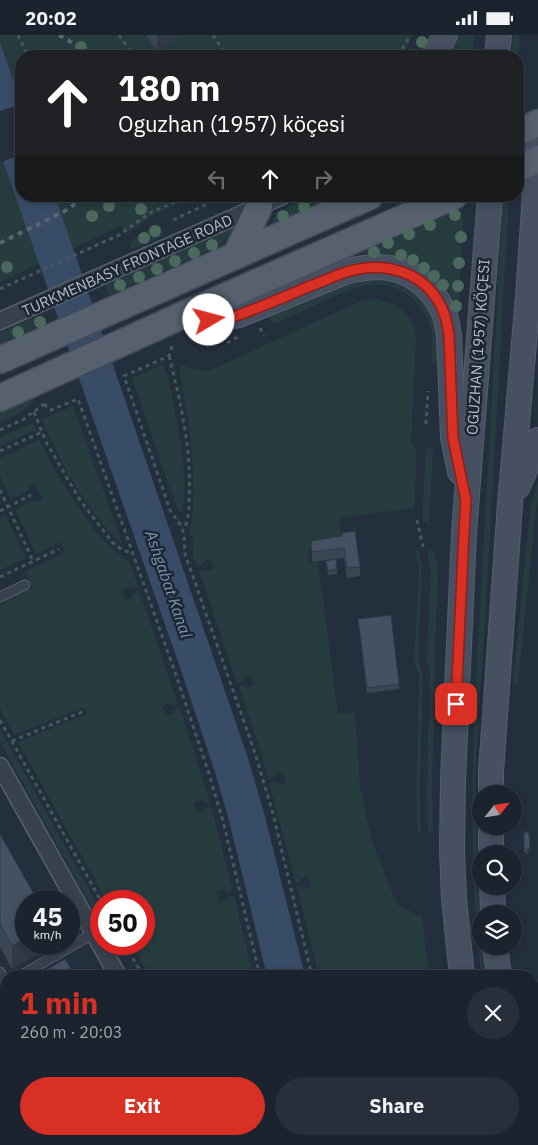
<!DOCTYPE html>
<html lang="en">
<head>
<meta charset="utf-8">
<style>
	:root { --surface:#1b232e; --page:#282f3a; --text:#f1f3f6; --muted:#a0a4aa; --line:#39404a; --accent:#d93025 }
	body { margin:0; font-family:"IBM Plex Sans",sans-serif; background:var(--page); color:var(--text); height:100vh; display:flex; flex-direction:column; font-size:19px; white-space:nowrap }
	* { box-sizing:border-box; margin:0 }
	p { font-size:16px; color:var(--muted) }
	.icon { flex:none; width:28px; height:28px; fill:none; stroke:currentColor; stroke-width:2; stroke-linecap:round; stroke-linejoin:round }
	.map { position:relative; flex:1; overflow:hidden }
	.drawer { position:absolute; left:0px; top:935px; width:539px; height:175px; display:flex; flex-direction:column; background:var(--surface); border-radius:20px 20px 0 0; box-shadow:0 2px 8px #0003,0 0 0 1px var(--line) }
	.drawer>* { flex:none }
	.guide { position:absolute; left:15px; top:15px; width:509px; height:152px; border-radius:20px; box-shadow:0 2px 8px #0003,0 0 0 1px var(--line); background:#202124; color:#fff; overflow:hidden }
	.needle { width:32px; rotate:60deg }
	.fabs { position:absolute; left:472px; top:750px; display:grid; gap:10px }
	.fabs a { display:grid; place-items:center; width:50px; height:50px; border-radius:50%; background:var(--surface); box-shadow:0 2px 8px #0003,0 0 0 1px var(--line); font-size:25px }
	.speed { position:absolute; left:15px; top:855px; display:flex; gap:10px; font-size:25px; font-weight:700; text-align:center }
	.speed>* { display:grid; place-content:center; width:65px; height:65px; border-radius:50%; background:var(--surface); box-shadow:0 2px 8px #0003,0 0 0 1px var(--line); line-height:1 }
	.speed small { font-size:12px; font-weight:400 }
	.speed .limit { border:8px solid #d22; background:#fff; color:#111 }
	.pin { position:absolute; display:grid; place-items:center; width:42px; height:42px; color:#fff; margin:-21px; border-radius:10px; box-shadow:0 2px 8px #0006 }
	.me { position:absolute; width:55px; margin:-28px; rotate:82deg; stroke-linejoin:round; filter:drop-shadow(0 0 4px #0008) }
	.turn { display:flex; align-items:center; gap:18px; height:105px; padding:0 20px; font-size:22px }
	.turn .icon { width:65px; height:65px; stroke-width:2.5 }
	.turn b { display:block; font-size:35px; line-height:42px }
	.lanes { display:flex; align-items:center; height:48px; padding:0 20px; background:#0003; justify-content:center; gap:25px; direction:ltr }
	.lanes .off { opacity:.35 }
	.round { display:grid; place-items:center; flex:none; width:52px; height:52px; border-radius:26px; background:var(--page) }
	.headline { display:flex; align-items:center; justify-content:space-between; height:85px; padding:0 20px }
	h1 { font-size:30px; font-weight:800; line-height:38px; color:var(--accent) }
	.button { display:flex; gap:10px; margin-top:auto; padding:10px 20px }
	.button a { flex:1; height:58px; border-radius:30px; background:var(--accent); color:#fff; font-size:20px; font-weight:800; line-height:58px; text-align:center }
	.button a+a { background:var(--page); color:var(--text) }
	.status { display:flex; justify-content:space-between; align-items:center; height:35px; padding:0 25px; background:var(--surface); direction:ltr }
	.status svg { height:14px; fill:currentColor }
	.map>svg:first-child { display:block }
	.green { fill:#263c3f }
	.water { fill:#394c67 }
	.pier { fill:#242f3e }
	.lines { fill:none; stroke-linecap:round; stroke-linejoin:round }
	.lane-casing { stroke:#565f6c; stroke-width:11 }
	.street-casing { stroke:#565f6c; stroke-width:19 }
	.secondary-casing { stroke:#565f6c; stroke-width:26 }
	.primary-casing { stroke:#414a57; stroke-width:29 }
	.path { stroke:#44595c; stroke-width:3; stroke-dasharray:4 4; stroke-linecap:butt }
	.lane { stroke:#38414e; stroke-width:9 }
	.street { stroke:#38414e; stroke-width:16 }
	.secondary { stroke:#465061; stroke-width:24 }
	.primary { stroke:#56606e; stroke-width:26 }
	.rail { stroke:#5a6575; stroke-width:4; stroke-dasharray:5 5; stroke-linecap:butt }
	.tree { fill:#4b6a5d }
	.wall { fill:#3b4654 }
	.shaded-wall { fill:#303945 }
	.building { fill:#455162; stroke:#303945 }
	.route-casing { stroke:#8d1f18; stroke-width:12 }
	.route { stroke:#d93025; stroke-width:9 }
	.labels { text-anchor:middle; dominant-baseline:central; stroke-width:5; stroke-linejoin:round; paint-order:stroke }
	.street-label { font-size:15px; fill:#b4bcc9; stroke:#1d2633 }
	.water-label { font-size:16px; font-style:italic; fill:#7c92b1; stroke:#1d2633 }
</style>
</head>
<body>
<div class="status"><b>20:02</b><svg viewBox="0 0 49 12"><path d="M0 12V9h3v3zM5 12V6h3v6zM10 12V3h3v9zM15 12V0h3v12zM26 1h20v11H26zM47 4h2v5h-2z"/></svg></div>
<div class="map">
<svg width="538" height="1110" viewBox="0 0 538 1110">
	<rect width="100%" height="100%" fill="#242f3e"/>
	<path class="green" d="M 0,0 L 413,0 L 402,21 L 21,21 L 21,161 L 196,161 L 151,181 L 127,199 L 120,191 L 0,247 Z
		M 458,0 L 474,0 L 473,21 L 447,21 Z
		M 513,0 L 520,0 L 518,45 L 518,21 L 512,21 Z
		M 308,161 L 334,161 L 273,188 L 272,185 L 281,176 Z
		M 503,161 L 509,161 L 485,587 L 478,689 L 475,744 L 478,867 L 484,941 L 481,941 C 466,808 474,674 482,541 C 489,415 496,288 503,161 Z
		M 451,179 L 460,180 L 462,184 L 463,189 L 458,278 L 366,221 L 365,219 L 367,216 Z
		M 160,190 L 164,201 L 131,214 L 130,210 C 136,199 148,195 160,190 Z
		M 234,193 L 226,205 L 220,210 L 109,260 L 105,251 Z
		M 388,242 L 416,255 L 436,281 L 440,329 L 432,328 C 432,317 434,305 431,294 C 424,266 397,246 368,250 C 354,252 341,259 329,264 C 310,273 291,281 273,289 L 269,282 L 347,247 Z
		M 376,264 C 399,269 414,279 416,304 L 411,407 L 417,418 L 414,473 L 339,483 L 342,509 L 308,514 L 310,528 L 318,527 L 338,679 L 355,677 L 360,750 L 366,780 L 372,806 L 395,865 L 398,870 L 422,882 L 429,941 L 334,941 L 332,935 L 323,937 L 324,940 L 319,941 L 297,852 L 301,851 L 302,854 L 311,852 L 309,842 L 299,844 L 300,847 L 296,848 L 269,748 L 275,746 L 276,749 L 285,748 L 283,737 L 274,739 L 274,742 L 268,744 L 261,717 L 239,652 L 244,650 L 246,653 L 254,650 L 251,640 L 242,643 L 243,646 L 237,648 L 199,536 L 204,534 L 205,537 L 214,534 L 210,524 L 202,527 L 202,530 L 197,532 L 193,521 L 193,505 L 190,498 L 192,485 L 194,457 L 192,420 L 188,386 L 179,330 L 200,335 L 209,336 L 356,268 L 365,265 Z
		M 42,279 L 46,288 L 0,309 L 0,298 Z
		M 162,330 C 170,340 171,355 173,367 C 179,398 190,448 181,478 L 176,471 L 132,343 Z
		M 34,364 L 35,366 L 19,379 L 0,388 L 0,379 Z
		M 73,371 L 123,510 C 88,479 59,426 42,384 Z
		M 33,388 L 36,395 L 0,411 L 0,402 Z
		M 39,405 L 59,442 L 76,469 L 93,493 L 109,511 L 130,528 L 138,552 L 131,554 L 130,551 L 121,554 L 125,565 L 134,561 L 133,558 L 139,556 L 178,669 L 172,671 L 171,668 L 162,671 L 166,681 L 175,678 L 174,675 L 180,673 L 210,767 L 204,768 L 203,765 L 194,767 L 197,778 L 206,776 L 205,773 L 211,771 L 233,856 L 226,858 L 225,854 L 216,856 L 219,867 L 228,865 L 227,862 L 234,860 L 253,941 L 149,941 L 131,909 L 144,909 L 144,866 L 107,866 L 18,707 L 87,679 L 84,672 L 14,700 L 0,673 L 0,570 L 33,553 L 25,537 L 65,517 L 60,507 L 36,519 L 15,474 L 33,465 L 35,468 L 43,464 L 34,448 L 27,452 L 29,455 L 11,464 L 0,441 L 0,423 Z
		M 426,412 L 433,413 L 429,489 L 422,485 Z
		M 538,446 L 538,465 L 536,475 L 518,649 L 513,648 L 530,474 Z
		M 5,479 L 26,523 L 0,535 L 0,482 Z
		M 427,514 L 434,518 C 440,534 438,552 437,568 C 436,593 433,618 435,642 L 432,755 L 433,797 L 428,797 L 427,755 L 430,638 L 427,626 L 431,536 Z
		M 415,515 L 419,515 L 422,530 L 418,625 L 423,640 L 420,755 L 421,797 L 417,797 L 416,755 L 419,640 L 414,628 L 419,535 Z
		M 0,694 L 101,876 L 101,889 L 0,707 Z
		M 222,1104 L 295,1104 L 297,1110 L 224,1110 Z
		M 361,1104 L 438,1104 L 440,1110 L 362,1110 Z"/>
	<path class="water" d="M 0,8 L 21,65 L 21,161 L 55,161 L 248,723 L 264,778 L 305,941 L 267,941 L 229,785 L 215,737 L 183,641 L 0,117 Z
		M 309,1104 L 346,1104 L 348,1110 L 310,1110 Z"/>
	<path class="pier" d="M 21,69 L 21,120 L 1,127 L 0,124 L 0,76 Z"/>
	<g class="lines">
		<g class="lane-casing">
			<path id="lane" d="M 0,562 L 25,550
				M 0,937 L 6,948
				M 20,941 L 94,898
				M 140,1110 L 151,1104"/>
		</g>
		<g class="street-casing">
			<path id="street" d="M 0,286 L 282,161
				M 0,731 L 118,941
				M 0,1077 L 6,1073
				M 194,1104 L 196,1110"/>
		</g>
		<g class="secondary-casing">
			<path id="secondary" d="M 434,21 L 445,0
				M 497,21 L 499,0
				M 183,280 C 207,285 215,286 239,280 L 345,237 C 356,234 368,232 380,232 C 409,233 433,252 444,278 C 447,285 448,293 449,301 L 453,403 L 460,437
				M 518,451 L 538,405
				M 491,759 L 491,737 L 510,469 L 528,262 L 538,115
				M 491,791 L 491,819
				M 492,851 L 493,879
				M 495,911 L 499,941
				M 462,941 L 454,864 L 452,815 L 453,745 L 464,498 L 490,161
				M 488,1104 L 489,1110
				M 525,1104 L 526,1110"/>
		</g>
		<g class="primary-casing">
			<path id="primary" d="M 518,97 L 538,88
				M 518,133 L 538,124
				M 236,220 L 259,172
				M 0,325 L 370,161
				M 0,363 L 183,280 L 454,161"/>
		</g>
		<path class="path" d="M 18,0 L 28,21
			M 119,0 L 134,21
			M 213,0 L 227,21
			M 398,21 L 407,6 L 409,0
			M 173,185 L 205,170 L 202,163
			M 0,254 L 119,200 L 150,178 L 188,161
			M 260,293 L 264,301
			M 227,308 L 239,301
			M 172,311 L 169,321 L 124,341 L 171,478 C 182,488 186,501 184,516 L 255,718 L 272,775 L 312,941
			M 169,321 C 181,368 192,417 189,465 C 189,476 189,486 183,495
			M 44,369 L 51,375 L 78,364 L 177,643 L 209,739 L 223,786 L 260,941
			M 34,377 L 46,407 L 80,465 L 112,507 L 122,515 L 132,518
			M 426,389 L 428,356
			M 0,395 L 24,384 L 44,369
			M 0,416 L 42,397
			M 0,455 L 33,526
			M 0,476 L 31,460
			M 417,485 L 423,512
			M 0,542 L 59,514
			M 0,685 L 101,866
			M 12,706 L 84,676
			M 125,909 L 143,941
			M 218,1104 L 219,1110
			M 301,1104 L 303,1110
			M 354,1104 L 356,1110"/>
		<use href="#lane" class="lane"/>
		<use href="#street" class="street"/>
		<use href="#secondary" class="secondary"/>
		<use href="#primary" class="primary"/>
		<path class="rail" d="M 59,0 L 76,10 L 88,21
			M 0,208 L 65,176 L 86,161"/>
	</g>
	<g class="tree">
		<circle cx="422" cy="7" r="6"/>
		<circle cx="81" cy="12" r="6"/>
		<circle cx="109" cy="171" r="6"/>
		<circle cx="304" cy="172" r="6"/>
		<circle cx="141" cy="174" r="6"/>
		<circle cx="455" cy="180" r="6"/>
		<circle cx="92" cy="181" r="6"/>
		<circle cx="283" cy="181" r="6"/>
		<circle cx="430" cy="190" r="6"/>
		<circle cx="155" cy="196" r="6"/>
		<circle cx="409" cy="199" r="6"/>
		<circle cx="461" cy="202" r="6"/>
		<circle cx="144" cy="203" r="6"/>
		<circle cx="388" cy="208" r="6"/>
		<circle cx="212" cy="210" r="6"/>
		<circle cx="374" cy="217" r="6"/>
		<circle cx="194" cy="218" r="6"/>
		<circle cx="401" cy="220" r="6"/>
		<circle cx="413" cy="225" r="6"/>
		<circle cx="175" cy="226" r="6"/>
		<circle cx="459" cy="228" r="6"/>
		<circle cx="7" cy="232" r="6"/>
		<circle cx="424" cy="233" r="6"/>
		<circle cx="157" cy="234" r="6"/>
		<circle cx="434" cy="241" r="6"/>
		<circle cx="139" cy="242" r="6"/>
		<circle cx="120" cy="250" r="6"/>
		<circle cx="443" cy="250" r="6"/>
		<circle cx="458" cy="251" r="6"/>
		<circle cx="456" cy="271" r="6"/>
		<circle cx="40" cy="287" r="6"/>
		<circle cx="18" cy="297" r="6"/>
	</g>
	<path class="wall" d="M 146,0 L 182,0 L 157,17 Z
		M 342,498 L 360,532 L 360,541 L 347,543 L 344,523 L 312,527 L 311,506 L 342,501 Z
		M 326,526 L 337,534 L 337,539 L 328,540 Z
		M 358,584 L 399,649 L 399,654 L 367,658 Z
		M 0,799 L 50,909 L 50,912 L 12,934 L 0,912 Z
		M 524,799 L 530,817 L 527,819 L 524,817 Z"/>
	<path class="shaded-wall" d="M 157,0 L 182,0 L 157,17 Z
		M 530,812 L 530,817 L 527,819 L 527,815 Z
		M 26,903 L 26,909 L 50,909 L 50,912 L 12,934 L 12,911 Z
		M 6,1012 L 6,1035 L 0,1039 L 0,1015 Z"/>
	<path class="building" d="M 355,496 L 360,532 L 347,533 L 344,513 L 312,517 L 311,506 L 342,501 L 342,498 Z
		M 336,524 L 337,534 L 328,536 L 326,526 Z
		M 391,580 L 399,649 L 367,653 L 358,584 Z
		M 527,796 L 529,799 L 530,812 L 527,815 L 524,812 L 524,799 Z
		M 0,799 L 38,866 L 26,866 L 26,903 L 12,911 L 0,889 Z
		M 65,924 L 75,941 L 36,941 Z
		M 6,959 L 6,1012 L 0,1015 L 0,962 Z"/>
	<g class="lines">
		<g class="route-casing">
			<path id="route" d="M 209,285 L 223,284 L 239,280 C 263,271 287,261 310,251 C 322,247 334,241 346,237 C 386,225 428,237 444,278 C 447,286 448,293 449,301 L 453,403 L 466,465 L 464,498 L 456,669"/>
		</g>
		<use href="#route" class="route"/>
	</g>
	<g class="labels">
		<g class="street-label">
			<text transform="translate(127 230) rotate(-24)">TURKMENBASY FRONTAGE ROAD</text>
			<text transform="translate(478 312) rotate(-86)">OGUZHAN (1957) KÖÇESI</text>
		</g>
		<g class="water-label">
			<text transform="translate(169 549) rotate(71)">Ashgabat Kanal</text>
		</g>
	</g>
</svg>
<div class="fabs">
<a><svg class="needle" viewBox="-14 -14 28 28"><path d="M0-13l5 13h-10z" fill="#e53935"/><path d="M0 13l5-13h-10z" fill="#a0a4aa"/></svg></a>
<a><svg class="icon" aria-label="search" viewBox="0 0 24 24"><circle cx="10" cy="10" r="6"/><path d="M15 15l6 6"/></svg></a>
<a><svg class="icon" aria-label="layers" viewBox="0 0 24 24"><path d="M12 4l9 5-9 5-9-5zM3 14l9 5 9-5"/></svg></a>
</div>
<div class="speed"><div>45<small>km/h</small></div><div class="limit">50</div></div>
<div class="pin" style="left:456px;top:669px;background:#d93025"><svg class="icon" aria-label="arrive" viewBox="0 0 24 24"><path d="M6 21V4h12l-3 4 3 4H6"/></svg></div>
<svg class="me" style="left:209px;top:285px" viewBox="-20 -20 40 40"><circle r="19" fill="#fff"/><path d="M0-13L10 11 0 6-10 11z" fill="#d93025"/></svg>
<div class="guide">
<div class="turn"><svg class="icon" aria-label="ahead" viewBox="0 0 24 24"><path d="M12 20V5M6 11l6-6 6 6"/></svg><div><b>180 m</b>Oguzhan (1957) köçesi</div></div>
<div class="lanes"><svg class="icon off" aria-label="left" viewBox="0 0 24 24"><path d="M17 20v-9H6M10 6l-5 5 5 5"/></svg><svg class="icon" aria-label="ahead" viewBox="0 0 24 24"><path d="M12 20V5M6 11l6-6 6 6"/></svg><svg class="icon off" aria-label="right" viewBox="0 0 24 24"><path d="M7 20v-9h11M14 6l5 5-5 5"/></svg></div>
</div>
<section class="drawer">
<div class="headline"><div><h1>1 min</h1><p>260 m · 20:03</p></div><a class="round"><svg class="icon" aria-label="close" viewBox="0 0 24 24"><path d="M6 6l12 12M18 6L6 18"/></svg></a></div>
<div class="button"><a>Exit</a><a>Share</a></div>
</section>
</div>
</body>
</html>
